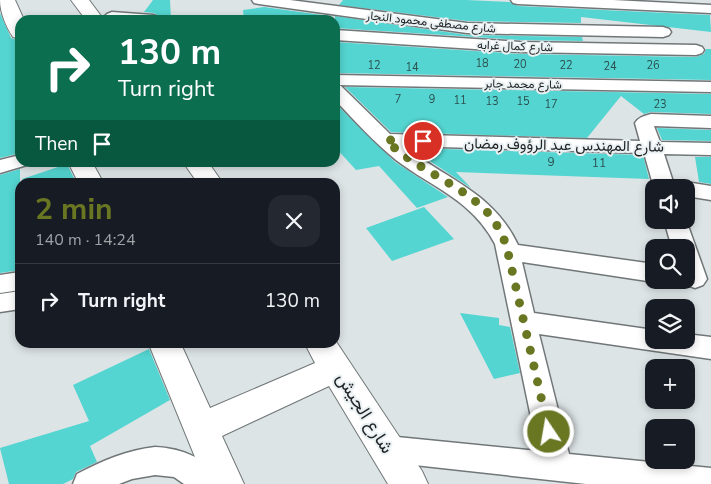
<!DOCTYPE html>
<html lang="en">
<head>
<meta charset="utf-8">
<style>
	:root { --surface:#171b24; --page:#242831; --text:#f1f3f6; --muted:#9ea1a6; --line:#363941; --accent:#697622 }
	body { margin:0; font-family:"Nunito Sans",Vazirmatn,sans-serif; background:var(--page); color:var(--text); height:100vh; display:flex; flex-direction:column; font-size:19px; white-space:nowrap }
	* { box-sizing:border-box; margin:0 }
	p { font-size:16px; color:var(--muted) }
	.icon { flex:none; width:28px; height:28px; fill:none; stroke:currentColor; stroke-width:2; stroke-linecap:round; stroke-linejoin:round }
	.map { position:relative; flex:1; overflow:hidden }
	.details { position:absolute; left:15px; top:178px; width:325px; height:170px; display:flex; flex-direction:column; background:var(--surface); border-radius:15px; box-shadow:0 2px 8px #0003 }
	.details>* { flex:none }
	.top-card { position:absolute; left:15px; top:15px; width:325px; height:152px; border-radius:15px; box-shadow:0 2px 8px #0003; background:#0b6e4f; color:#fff; overflow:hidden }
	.controls { position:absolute; left:645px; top:179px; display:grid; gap:10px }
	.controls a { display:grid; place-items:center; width:50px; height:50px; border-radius:10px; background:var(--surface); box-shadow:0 2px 8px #0003; font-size:25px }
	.pin { position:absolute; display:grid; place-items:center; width:42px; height:42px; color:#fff; margin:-21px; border:2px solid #fff; border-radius:50%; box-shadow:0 1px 5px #0007 }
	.me { position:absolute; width:55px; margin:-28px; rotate:348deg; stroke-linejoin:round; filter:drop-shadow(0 0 4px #0008) }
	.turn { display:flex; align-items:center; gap:18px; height:105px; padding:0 20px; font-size:22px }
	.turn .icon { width:65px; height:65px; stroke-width:2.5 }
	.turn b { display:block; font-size:35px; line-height:42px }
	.then { display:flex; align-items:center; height:48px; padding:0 20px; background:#0003; gap:10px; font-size:19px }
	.round { display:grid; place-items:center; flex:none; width:52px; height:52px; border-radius:15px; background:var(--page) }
	.overview { display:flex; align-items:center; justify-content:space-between; height:85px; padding:0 20px }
	h1 { font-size:30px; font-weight:700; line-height:38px; color:var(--accent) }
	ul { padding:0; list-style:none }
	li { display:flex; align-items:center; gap:15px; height:75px; padding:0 20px; border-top:1px solid var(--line) }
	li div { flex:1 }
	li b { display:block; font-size:19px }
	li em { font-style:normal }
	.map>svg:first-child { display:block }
	.building { fill:#54d5d1 }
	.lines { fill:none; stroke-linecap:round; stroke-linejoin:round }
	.minor-casing { stroke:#717778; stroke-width:3 }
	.secondary-casing { stroke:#717778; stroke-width:2 }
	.minor { fill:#fff; fill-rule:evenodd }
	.secondary { fill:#fff; fill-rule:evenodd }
	.route { stroke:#697622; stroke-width:9; stroke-dasharray:0 16.2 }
	.labels { text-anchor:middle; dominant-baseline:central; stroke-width:4; stroke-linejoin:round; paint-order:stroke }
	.far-number-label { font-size:11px; fill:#2c4f4e }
	.far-street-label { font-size:12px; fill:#1f2223; stroke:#eaf1f3 }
	.number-label { font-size:12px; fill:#2c4f4e }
	.street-label { font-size:15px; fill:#1f2223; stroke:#eaf1f3 }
	.near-street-label { font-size:18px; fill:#1f2223; stroke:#eaf1f3 }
</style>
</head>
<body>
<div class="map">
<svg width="711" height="484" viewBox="0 0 711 484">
	<rect width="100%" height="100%" fill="#dde4e6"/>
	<path class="building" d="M 153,0 L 170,0 L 171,19 L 162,18 L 154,13 L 144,12 Z
		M 343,0 L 466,0 L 510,2 L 518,6 L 710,15 L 711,32 L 581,17 L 581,23 L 467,21 L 339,5 Z
		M 264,7 L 329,16 L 328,20 L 244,20 L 243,10 Z
		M 0,13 L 11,38 L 20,41 L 20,153 L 0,158 Z
		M 335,16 L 467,35 L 582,37 L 583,41 L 520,40 L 335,28 Z
		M 335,42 L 520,54 L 696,57 L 704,54 L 706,49 L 711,49 L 711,80 L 335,73 Z
		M 345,87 L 711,94 L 711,114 L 651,112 L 644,114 L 621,96 L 587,138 L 391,132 Z
		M 335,103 L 395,162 L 448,197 L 417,208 L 379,166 L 356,170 L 335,147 Z
		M 657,128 L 711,130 L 711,141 L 662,140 Z
		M 410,148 L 643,155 L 649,179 L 456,172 L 471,188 Z
		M 695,157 L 711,157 L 711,184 L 699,182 Z
		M 67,164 L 76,182 L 23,182 L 22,179 Z
		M 20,169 L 20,270 L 0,273 L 0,175 Z
		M 424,207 L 454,239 L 392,261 L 366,228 Z
		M 460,313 L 499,318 L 499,325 L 510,327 L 520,373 L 494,379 Z
		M 149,349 L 170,400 L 90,446 L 97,462 L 76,472 L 73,479 L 63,484 L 9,484 L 0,448 L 89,421 L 73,385 Z"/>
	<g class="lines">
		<g class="minor-casing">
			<path id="minor" d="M 252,0 L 290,0 L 467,23 L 663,27 L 669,29 L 671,32 L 669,35 L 663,37 L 467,33 L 259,4 L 254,3 Z
				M 511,0 L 613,0 L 711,5 L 711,13 L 518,4 L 513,3 Z
				M 112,12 L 153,15 L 158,17 L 161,20 L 107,20 L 104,17 L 107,14 Z
				M 335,30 L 520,42 L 696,45 L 702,47 L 704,50 L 702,53 L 696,55 L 520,52 L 335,40 Z
				M 335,75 L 711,82 L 711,92 L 337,85 L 341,86 L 390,134 L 640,141 L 635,123 C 639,117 644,116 651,114 L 711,116 L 711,128 L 654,126 L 660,142 L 711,143 L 711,155 L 664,154 L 675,188 L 654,188 L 644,153 L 404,146 C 447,180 493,192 518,245 L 654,264 L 654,280 L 660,280 L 654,282 L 522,262 L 534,313 L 654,330 L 654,340 L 686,340 L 686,334 L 711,337 L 711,359 L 539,334 L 569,454 L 711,468 L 711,484 L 586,484 L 387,462 L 377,459 L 372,449 L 377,439 L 387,436 L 538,451 L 495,244 C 472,200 433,188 396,160 C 374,142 355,121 335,100 Z
				M 20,155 L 20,162 L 29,162 L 27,165 L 0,173 L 0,160 Z
				M 686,182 L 711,186 L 711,200 L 686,196 L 686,188 L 677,188 L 679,184 Z
				M 664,220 L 686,220 L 707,279 L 703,285 L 695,288 L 687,285 L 684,280 L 686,280 L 686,248 L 672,248 Z
				M 20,272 L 20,290 L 0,293 L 0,275 Z
				M 20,291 L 20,309 L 0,312 L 0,294 Z
				M 155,447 C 181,448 211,459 222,484 L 184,484 L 174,477 L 155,475 L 132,479 L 119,484 L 73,484 L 77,474 C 102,461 127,450 155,447 Z"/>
		</g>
		<g class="secondary-casing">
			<path id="secondary" d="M 0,0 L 15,0 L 24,20 L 20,20 L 20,39 L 13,37 C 6,27 0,12 0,0 Z
				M 71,0 L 89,0 L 104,20 L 86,20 Z
				M 68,162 L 92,162 L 103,182 L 78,182 Z
				M 183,162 L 208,162 L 222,182 L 197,182 Z
				M 335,340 L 422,471 L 428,484 L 388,484 L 329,386 L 222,436 L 244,484 L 206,484 L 148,342 L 180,342 L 210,408 L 315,363 L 304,342 L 335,342 Z"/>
		</g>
		<use href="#minor" class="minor"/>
		<use href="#secondary" class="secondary"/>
	</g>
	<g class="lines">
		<path class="route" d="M 423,141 L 386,140 C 416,170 460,183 488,213 C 496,222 501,233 506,244 L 549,432"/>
	</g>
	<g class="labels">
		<g class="far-number-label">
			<text x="482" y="63">18</text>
			<text x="520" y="64">20</text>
			<text x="374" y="65">12</text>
			<text x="566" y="65">22</text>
			<text x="653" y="65">26</text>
			<text x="610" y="66">24</text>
			<text x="412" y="67">14</text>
			<text x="398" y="99">7</text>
			<text x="432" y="99">9</text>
			<text x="460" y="100">11</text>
			<text x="492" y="101">13</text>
			<text x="523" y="101">15</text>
			<text x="551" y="104">17</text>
			<text x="660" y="104">23</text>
		</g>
		<g class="far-street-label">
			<text transform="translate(431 22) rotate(6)">شارع مصطفى محمود النجار</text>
			<text transform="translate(515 46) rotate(2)">شارع كمال غرابه</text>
			<text transform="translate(523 84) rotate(1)">شارع محمد جابر</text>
		</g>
		<g class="number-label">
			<text x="551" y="162">9</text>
			<text x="599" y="163">11</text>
		</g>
		<g class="street-label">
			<text transform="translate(564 145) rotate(1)">شارع المهندس عبد الرؤوف رمضان</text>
		</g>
		<g class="near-street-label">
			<text transform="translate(365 413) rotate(58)">شارع الجيش</text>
		</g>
	</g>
</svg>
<div class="controls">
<a><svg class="icon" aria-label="sound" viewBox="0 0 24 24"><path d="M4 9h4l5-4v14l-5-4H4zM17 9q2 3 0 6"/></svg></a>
<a><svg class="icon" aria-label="search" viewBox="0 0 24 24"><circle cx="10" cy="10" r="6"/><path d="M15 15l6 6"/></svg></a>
<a><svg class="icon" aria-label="layers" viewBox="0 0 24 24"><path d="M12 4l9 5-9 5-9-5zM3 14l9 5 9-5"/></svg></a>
<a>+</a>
<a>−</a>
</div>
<div class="pin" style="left:423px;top:141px;background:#d93025"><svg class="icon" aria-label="arrive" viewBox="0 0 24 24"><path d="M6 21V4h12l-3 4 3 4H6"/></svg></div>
<svg class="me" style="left:549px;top:432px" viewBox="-20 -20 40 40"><circle r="17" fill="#697622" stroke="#fff" stroke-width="3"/><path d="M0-11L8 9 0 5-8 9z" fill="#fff"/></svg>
<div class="top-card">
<div class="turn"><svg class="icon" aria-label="right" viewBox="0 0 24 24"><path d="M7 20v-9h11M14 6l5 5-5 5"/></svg><div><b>130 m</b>Turn right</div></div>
<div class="then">Then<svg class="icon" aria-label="arrive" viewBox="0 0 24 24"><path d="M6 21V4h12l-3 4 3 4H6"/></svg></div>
</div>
<section class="details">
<div class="overview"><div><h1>2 min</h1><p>140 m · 14:24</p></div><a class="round"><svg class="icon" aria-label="close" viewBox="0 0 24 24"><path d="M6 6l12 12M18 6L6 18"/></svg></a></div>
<ul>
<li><svg class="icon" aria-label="right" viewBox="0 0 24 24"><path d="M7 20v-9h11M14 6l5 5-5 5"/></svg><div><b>Turn right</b></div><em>130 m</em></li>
</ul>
</section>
</div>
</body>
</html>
